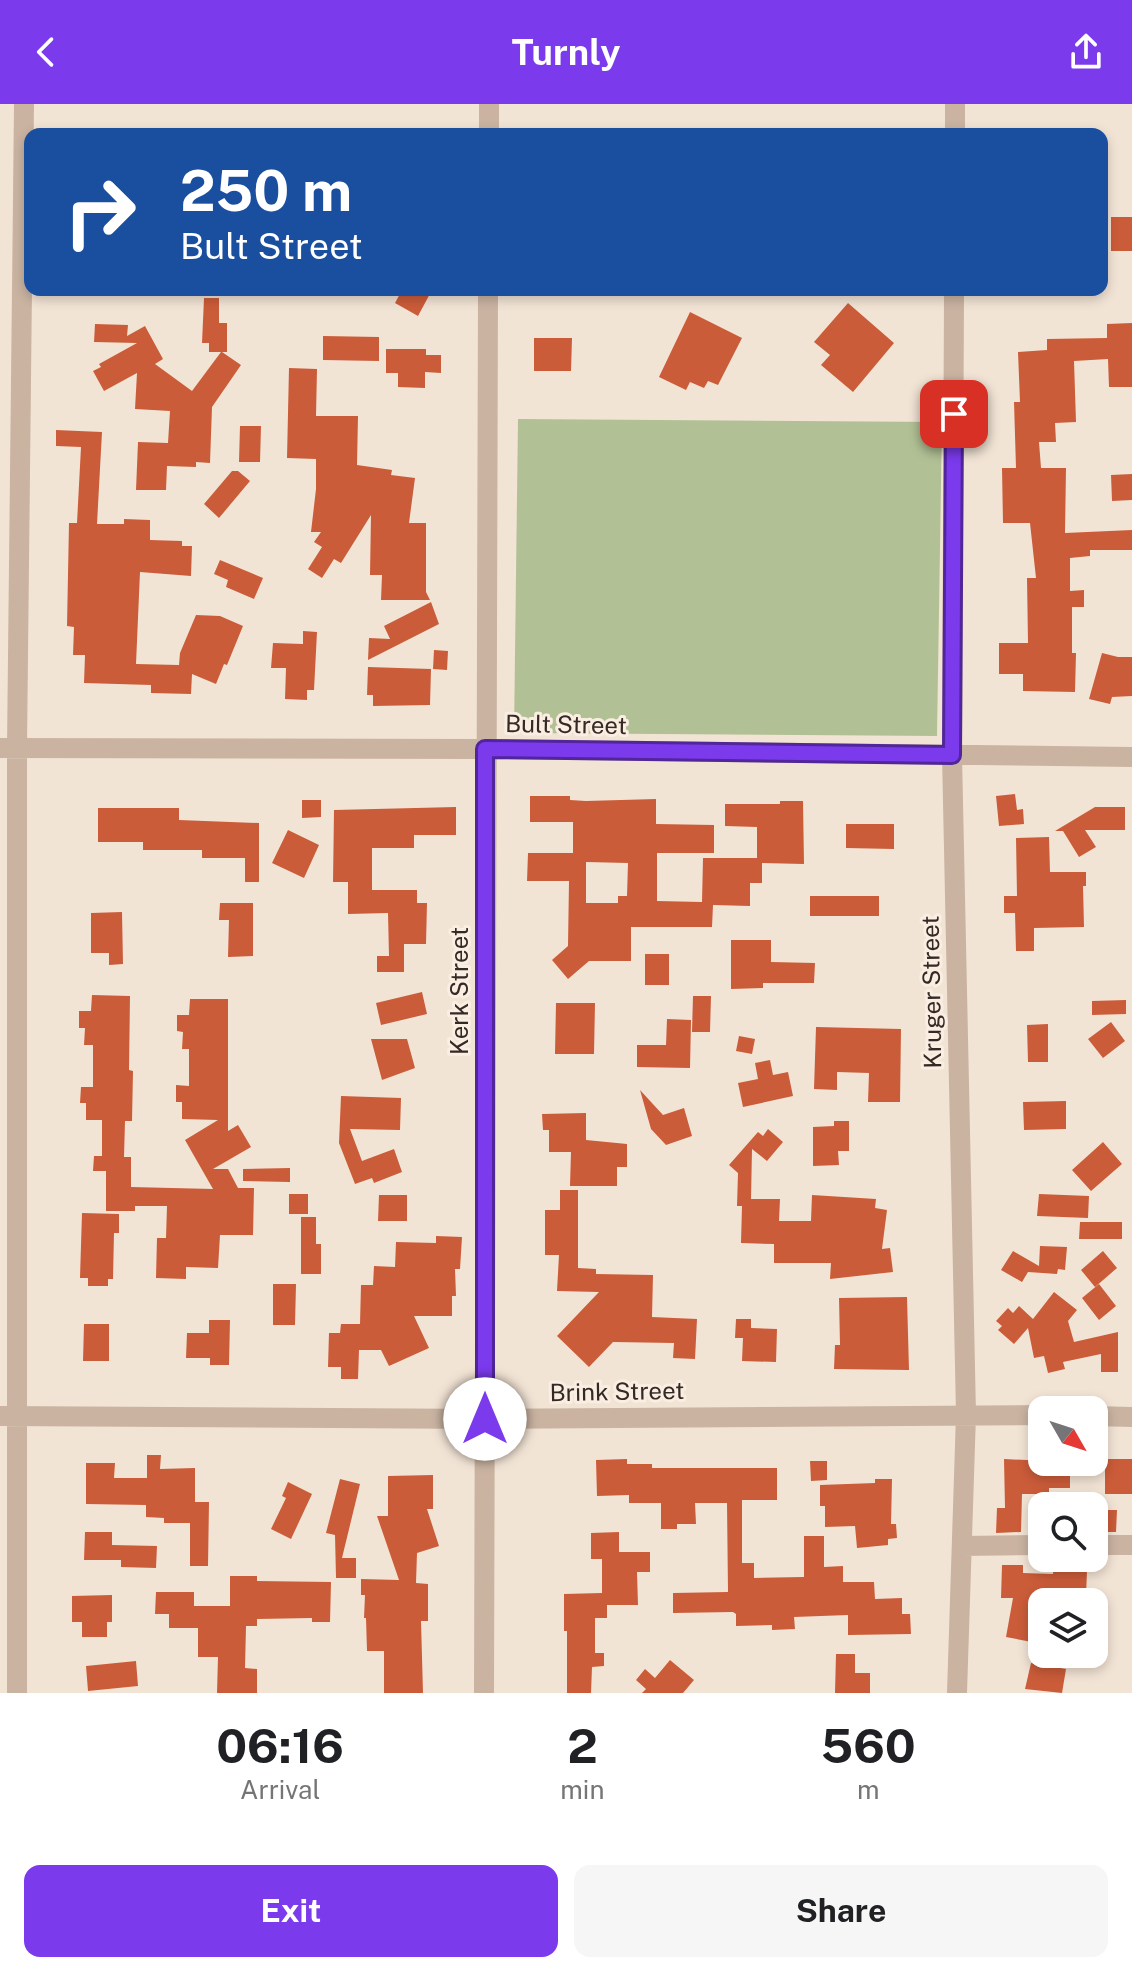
<!DOCTYPE html>
<html lang="en">
<head>
<meta charset="utf-8">
<style>
	:root { --surface:#fff; --page:#f6f6f6; --text:#202124; --muted:#757577; --accent:#7c3aed }
	body { margin:0; font-family:"Public Sans",sans-serif; background:var(--page); color:var(--text); height:100vh; display:flex; flex-direction:column; font-size:30px; white-space:nowrap }
	* { box-sizing:border-box; margin:0 }
	p { font-size:26px; color:var(--muted) }
	.icon { flex:none; width:44px; height:44px; fill:none; stroke:currentColor; stroke-width:2; stroke-linecap:round; stroke-linejoin:round }
	.map { position:relative; height:1589px; overflow:hidden }
	.side { display:flex; flex-direction:column; background:var(--surface); flex:1 }
	.side>* { flex:none }
	.guide { position:absolute; left:24px; top:24px; width:1084px; height:168px; border-radius:16px; box-shadow:0 4px 12px #0003; background:#1a4fa0; color:#fff; overflow:hidden }
	.needle { width:52px; rotate:129deg }
	.fabs { position:absolute; left:1028px; top:1292px; display:grid; gap:16px }
	.fabs a { display:grid; place-items:center; width:80px; height:80px; border-radius:16px; background:var(--surface); box-shadow:0 4px 12px #0003; font-size:40px }
	.pin { position:absolute; display:grid; place-items:center; width:68px; height:68px; color:#fff; margin:-34px; border-radius:16px; box-shadow:0 4px 12px #0006 }
	.me { position:absolute; width:88px; margin:-44px; rotate:0deg; stroke-linejoin:round; filter:drop-shadow(0 0 6px #0008) }
	.turn { display:flex; align-items:center; gap:28px; height:168px; padding:0 24px; font-size:36px }
	.turn .icon { width:104px; height:104px; stroke-width:2.5 }
	.turn b { display:block; font-size:56px; line-height:68px }
	.eta { display:flex; justify-content:space-evenly; align-items:center; height:136px; text-align:center }
	.eta b { font-size:48px; font-weight:700; line-height:56px }
	.primary-button { display:flex; gap:16px; margin-top:auto; padding:16px 24px }
	.primary-button a { flex:1; height:92px; border-radius:16px; background:var(--accent); color:#fff; font-size:32px; font-weight:700; line-height:92px; text-align:center }
	.primary-button a+a { background:var(--page); color:var(--text) }
	header { display:flex; justify-content:space-between; align-items:center; height:104px; padding:0 24px; background:var(--accent); color:#fff; font-size:36px; font-weight:700 }
	.map>svg:first-child { display:block }
	.green { fill:#b2c195 }
	.building { fill:#cb5c39; fill-rule:evenodd }
	.lines { fill:none; stroke-linecap:round; stroke-linejoin:round }
	.minor { stroke:#cab3a1; stroke-width:20 }
	.route-casing { stroke:#51269a; stroke-width:20 }
	.route { stroke:#7c3aed; stroke-width:14 }
	.labels { text-anchor:middle; dominant-baseline:central; stroke-width:6; stroke-linejoin:round; paint-order:stroke }
	.street-label { font-size:24px; fill:#342924; stroke:#f9eee1 }
</style>
</head>
<body>
<header><svg class="icon" aria-label="back" viewBox="0 0 24 24"><path d="M15 5l-7 7 7 7"/></svg>Turnly<svg class="icon" aria-label="share" viewBox="0 0 24 24"><path d="M12 15V3M7 8l5-5 5 5M5 13v7h14v-7"/></svg></header>
<div class="map">
<svg width="1132" height="1589" viewBox="0 0 1132 1589">
	<rect width="100%" height="100%" fill="#f2e4d5"/>
	<path class="green" d="M 518,315 L 942,318 L 937,632 L 514,629 Z"/>
	<path class="building" d="M 1111,113 L 1132,113 L 1132,147 L 1111,147 Z
		M 402,186 L 432,186 L 418,212 L 395,199 Z
		M 204,194 L 219,194 L 219,219 L 227,219 L 227,248 L 222,248 L 241,261 L 212,303 L 210,359 L 196,358 L 196,363 L 167,362 L 166,386 L 136,386 L 138,338 L 168,339 L 170,307 L 135,305 L 137,269 L 104,287 L 93,267 L 101,263 L 99,260 L 137,239 L 94,238 L 95,220 L 128,221 L 127,232 L 145,222 L 163,255 L 155,260 L 192,287 L 221,248 L 209,248 L 209,239 L 202,239 Z
		M 848,199 L 894,239 L 853,288 L 821,261 L 830,251 L 814,238 Z
		M 690,208 L 742,234 L 718,281 L 708,277 L 704,284 L 690,278 L 686,286 L 659,273 Z
		M 1132,219 L 1132,283 L 1109,283 L 1108,255 L 1074,257 L 1076,318 L 1055,319 L 1056,338 L 1039,338 L 1041,364 L 1066,364 L 1065,429 L 1132,426 L 1132,446 L 1090,446 L 1090,452 L 1070,454 L 1070,487 L 1084,486 L 1084,503 L 1072,503 L 1072,549 L 1076,549 L 1075,588 L 1023,587 L 1023,570 L 999,570 L 999,539 L 1028,539 L 1027,474 L 1036,474 L 1030,419 L 1003,419 L 1002,364 L 1016,364 L 1014,298 L 1020,298 L 1018,248 L 1047,246 L 1047,235 L 1107,234 L 1107,220 Z
		M 323,232 L 379,233 L 379,257 L 323,256 Z
		M 534,234 L 572,234 L 571,267 L 534,267 Z
		M 386,245 L 426,245 L 426,251 L 441,251 L 441,269 L 425,268 L 425,284 L 398,283 L 398,269 L 386,269 Z
		M 289,264 L 317,265 L 316,312 L 358,312 L 357,361 L 392,366 L 391,371 L 415,374 L 409,419 L 426,419 L 426,488 L 430,496 L 381,496 L 382,471 L 370,471 L 371,411 L 341,459 L 334,455 L 322,474 L 308,465 L 322,443 L 314,438 L 321,428 L 311,428 L 316,385 L 316,355 L 287,354 Z
		M 240,322 L 261,322 L 260,358 L 239,358 Z
		M 56,326 L 102,328 L 97,420 L 124,420 L 124,415 L 150,416 L 150,436 L 182,437 L 182,442 L 192,442 L 191,472 L 140,468 L 136,560 L 179,561 L 180,549 L 196,511 L 220,512 L 243,522 L 227,561 L 224,560 L 216,580 L 192,570 L 191,590 L 151,589 L 151,581 L 84,579 L 85,551 L 73,551 L 74,523 L 67,522 L 69,419 L 77,419 L 81,343 L 56,342 Z
		M 232,367 L 238,367 L 250,377 L 219,414 L 204,400 Z
		M 1132,370 L 1132,396 L 1112,397 L 1111,371 Z
		M 220,456 L 263,474 L 254,495 L 226,483 L 228,476 L 214,470 Z
		M 431,498 L 439,520 L 368,556 L 369,534 L 390,535 L 384,522 Z
		M 303,527 L 317,528 L 314,586 L 307,586 L 307,596 L 285,595 L 286,564 L 271,564 L 273,539 L 303,540 Z
		M 434,546 L 448,547 L 447,566 L 433,565 Z
		M 1102,549 L 1118,553 L 1132,553 L 1132,592 L 1112,593 L 1110,600 L 1089,595 Z
		M 368,563 L 431,565 L 430,601 L 373,602 L 373,591 L 367,591 Z
		M 1015,690 L 1017,706 L 1023,705 L 1024,720 L 999,722 L 996,692 Z
		M 530,692 L 570,692 L 570,696 L 586,697 L 656,695 L 656,720 L 714,721 L 714,749 L 657,749 L 657,797 L 702,798 L 703,754 L 757,754 L 757,723 L 725,722 L 725,700 L 780,700 L 780,697 L 803,697 L 804,760 L 762,759 L 762,779 L 750,779 L 750,802 L 713,801 L 712,823 L 631,823 L 631,857 L 589,857 L 568,875 L 552,856 L 568,842 L 569,777 L 527,777 L 528,749 L 573,749 L 573,718 L 530,718 ZM 586,758 L 628,759 L 627,792 L 618,792 L 618,799 L 586,799 Z
		M 302,696 L 321,696 L 321,713 L 302,714 Z
		M 456,703 L 456,731 L 414,731 L 414,744 L 372,744 L 372,786 L 417,786 L 417,799 L 427,799 L 426,840 L 404,840 L 404,868 L 377,868 L 377,852 L 389,852 L 388,809 L 348,810 L 348,778 L 333,778 L 334,706 Z
		M 1095,703 L 1125,703 L 1125,726 L 1085,726 L 1096,743 L 1079,753 L 1063,727 L 1055,727 Z
		M 98,704 L 179,704 L 179,716 L 259,719 L 259,778 L 245,778 L 245,754 L 202,754 L 202,746 L 143,746 L 143,738 L 98,738 Z
		M 846,720 L 894,720 L 894,745 L 846,744 Z
		M 288,726 L 319,741 L 304,774 L 272,759 Z
		M 1049,733 L 1050,768 L 1086,768 L 1086,782 L 1083,782 L 1084,823 L 1034,824 L 1034,847 L 1016,847 L 1015,809 L 1004,809 L 1004,792 L 1017,792 L 1016,734 Z
		M 810,792 L 879,792 L 879,812 L 810,812 Z
		M 220,799 L 253,799 L 253,852 L 228,853 L 229,816 L 219,816 Z
		M 122,808 L 123,860 L 109,861 L 109,849 L 91,849 L 91,809 Z
		M 731,836 L 771,836 L 771,858 L 815,859 L 814,879 L 763,879 L 763,884 L 731,885 Z
		M 645,850 L 669,850 L 669,881 L 645,881 Z
		M 422,888 L 427,910 L 381,921 L 376,899 Z
		M 92,891 L 130,892 L 129,966 L 133,967 L 132,1017 L 125,1017 L 124,1053 L 131,1053 L 131,1083 L 213,1085 L 185,1036 L 218,1016 L 182,1015 L 182,998 L 176,998 L 176,981 L 189,982 L 189,945 L 182,945 L 183,928 L 177,927 L 177,911 L 189,911 L 190,895 L 228,895 L 228,1027 L 238,1021 L 251,1043 L 213,1065 L 228,1065 L 238,1084 L 254,1084 L 253,1131 L 220,1131 L 218,1164 L 186,1163 L 186,1175 L 156,1174 L 157,1134 L 166,1134 L 167,1102 L 135,1102 L 135,1107 L 106,1107 L 106,1067 L 93,1067 L 94,1052 L 102,1052 L 102,1016 L 86,1016 L 86,999 L 80,999 L 81,983 L 93,983 L 93,941 L 84,941 L 85,924 L 79,924 L 79,907 L 91,907 Z
		M 693,892 L 711,892 L 710,928 L 692,928 Z
		M 1126,896 L 1126,910 L 1092,911 L 1092,897 Z
		M 556,899 L 595,899 L 594,950 L 555,950 Z
		M 667,915 L 691,916 L 690,964 L 637,963 L 637,941 L 666,941 Z
		M 1111,918 L 1125,937 L 1103,954 L 1088,935 Z
		M 1048,920 L 1048,958 L 1028,958 L 1027,921 Z
		M 816,923 L 901,925 L 900,998 L 868,998 L 869,969 L 837,968 L 837,986 L 814,985 Z
		M 739,932 L 755,935 L 752,950 L 736,947 Z
		M 371,935 L 407,935 L 415,964 L 382,976 Z
		M 770,956 L 773,971 L 788,968 L 793,992 L 743,1003 L 738,979 L 758,975 L 755,959 Z
		M 640,986 L 663,1011 L 684,1004 L 692,1032 L 666,1041 L 651,1025 Z
		M 341,992 L 401,994 L 400,1026 L 350,1025 L 362,1057 L 394,1045 L 402,1068 L 374,1079 L 372,1074 L 355,1080 L 339,1039 Z
		M 1066,997 L 1066,1025 L 1024,1026 L 1023,998 Z
		M 586,1009 L 586,1036 L 627,1040 L 627,1063 L 617,1063 L 617,1082 L 570,1082 L 571,1048 L 549,1048 L 549,1026 L 543,1026 L 542,1010 Z
		M 834,1017 L 849,1017 L 849,1047 L 838,1047 L 839,1061 L 813,1062 L 813,1023 L 834,1022 Z
		M 768,1025 L 783,1038 L 767,1057 L 752,1045 L 751,1095 L 780,1095 L 779,1117 L 811,1117 L 812,1091 L 876,1095 L 875,1104 L 887,1106 L 882,1145 L 890,1144 L 893,1168 L 830,1175 L 831,1159 L 774,1159 L 774,1140 L 741,1139 L 742,1102 L 737,1102 L 738,1069 L 729,1061 L 758,1028 L 763,1032 Z
		M 1103,1038 L 1122,1060 L 1091,1087 L 1072,1066 Z
		M 290,1064 L 290,1078 L 243,1077 L 243,1065 Z
		M 560,1086 L 578,1086 L 578,1164 L 596,1165 L 596,1170 L 653,1171 L 652,1213 L 697,1215 L 695,1255 L 673,1254 L 674,1239 L 613,1238 L 589,1263 L 557,1232 L 599,1188 L 557,1187 L 559,1151 L 545,1151 L 545,1106 L 560,1106 Z
		M 289,1090 L 308,1090 L 308,1110 L 289,1110 Z
		M 1039,1090 L 1089,1092 L 1088,1114 L 1037,1112 Z
		M 379,1091 L 407,1091 L 407,1117 L 378,1117 Z
		M 82,1109 L 119,1110 L 119,1129 L 114,1129 L 113,1175 L 108,1175 L 108,1182 L 88,1182 L 88,1174 L 80,1174 Z
		M 301,1113 L 316,1113 L 316,1140 L 321,1140 L 321,1170 L 301,1170 Z
		M 1080,1118 L 1122,1118 L 1122,1135 L 1079,1135 Z
		M 436,1132 L 462,1133 L 460,1165 L 455,1165 L 456,1192 L 452,1192 L 452,1212 L 414,1212 L 429,1244 L 389,1262 L 381,1246 L 359,1246 L 358,1275 L 341,1275 L 341,1263 L 328,1263 L 329,1229 L 340,1229 L 341,1220 L 360,1220 L 361,1181 L 373,1181 L 374,1162 L 395,1163 L 396,1138 L 436,1139 Z
		M 1040,1142 L 1067,1143 L 1065,1166 L 1058,1165 L 1057,1170 L 1028,1168 L 1022,1178 L 1001,1166 L 1013,1147 L 1039,1162 Z
		M 1103,1147 L 1117,1164 L 1095,1183 L 1081,1166 Z
		M 273,1180 L 296,1180 L 295,1221 L 273,1221 Z
		M 1099,1180 L 1116,1202 L 1099,1216 L 1082,1194 Z
		M 1054,1188 L 1077,1206 L 1068,1217 L 1074,1238 L 1118,1228 L 1118,1268 L 1101,1268 L 1101,1250 L 1063,1258 L 1065,1265 L 1048,1269 L 1044,1252 L 1034,1254 L 1028,1224 L 1014,1240 L 998,1226 L 1002,1222 L 996,1217 L 1008,1204 L 1013,1209 L 1019,1202 L 1033,1215 Z
		M 907,1193 L 909,1266 L 834,1265 L 835,1241 L 840,1241 L 839,1194 Z
		M 736,1215 L 751,1215 L 751,1224 L 777,1225 L 776,1258 L 742,1257 L 743,1234 L 735,1234 Z
		M 209,1216 L 230,1216 L 229,1261 L 210,1261 L 210,1254 L 186,1254 L 187,1229 L 209,1229 Z
		M 84,1220 L 109,1220 L 109,1257 L 83,1257 Z
		M 147,1351 L 161,1351 L 160,1365 L 195,1364 L 195,1398 L 209,1398 L 208,1462 L 190,1462 L 190,1419 L 164,1419 L 164,1414 L 146,1413 L 146,1401 L 86,1400 L 86,1359 L 115,1359 L 114,1374 L 147,1374 Z
		M 627,1355 L 627,1360 L 652,1360 L 652,1364 L 777,1364 L 777,1396 L 742,1396 L 742,1459 L 754,1459 L 754,1474 L 804,1473 L 804,1432 L 824,1432 L 824,1463 L 843,1462 L 843,1478 L 874,1478 L 875,1495 L 902,1494 L 902,1510 L 910,1510 L 911,1530 L 848,1531 L 848,1511 L 794,1513 L 795,1525 L 772,1526 L 772,1521 L 736,1522 L 736,1510 L 733,1508 L 673,1509 L 673,1489 L 728,1488 L 727,1399 L 695,1399 L 696,1420 L 677,1420 L 677,1425 L 661,1425 L 661,1399 L 629,1399 L 629,1391 L 597,1392 L 596,1356 Z
		M 1004,1355 L 1070,1358 L 1070,1384 L 1049,1384 L 1049,1390 L 1022,1390 L 1021,1428 L 996,1429 L 997,1404 L 1005,1404 Z
		M 1105,1355 L 1132,1355 L 1132,1390 L 1105,1390 Z
		M 810,1357 L 827,1357 L 827,1376 L 811,1377 Z
		M 433,1371 L 433,1405 L 427,1405 L 439,1442 L 417,1449 L 416,1479 L 428,1480 L 428,1517 L 421,1517 L 423,1589 L 384,1589 L 384,1547 L 367,1547 L 366,1514 L 364,1514 L 365,1491 L 361,1491 L 361,1475 L 399,1476 L 377,1412 L 388,1412 L 388,1372 Z
		M 340,1375 L 360,1380 L 342,1454 L 356,1454 L 356,1474 L 336,1474 L 335,1431 L 326,1429 Z
		M 875,1375 L 892,1375 L 891,1420 L 896,1420 L 897,1434 L 888,1435 L 888,1441 L 857,1444 L 855,1422 L 825,1423 L 825,1402 L 820,1402 L 820,1381 L 875,1379 Z
		M 288,1378 L 312,1390 L 291,1435 L 271,1425 L 286,1394 L 282,1392 Z
		M 1094,1406 L 1117,1406 L 1116,1428 L 1094,1428 Z
		M 85,1428 L 112,1428 L 112,1441 L 157,1442 L 156,1464 L 121,1463 L 121,1456 L 84,1456 Z
		M 619,1428 L 619,1448 L 650,1448 L 650,1468 L 637,1468 L 638,1501 L 607,1501 L 607,1514 L 595,1514 L 595,1549 L 604,1549 L 604,1562 L 592,1563 L 591,1589 L 567,1589 L 567,1527 L 564,1527 L 564,1490 L 602,1489 L 602,1455 L 591,1455 L 591,1429 Z
		M 1054,1454 L 1076,1454 L 1075,1466 L 1087,1467 L 1086,1492 L 1042,1491 L 1042,1540 L 1006,1533 L 1013,1494 L 1001,1494 L 1002,1461 L 1023,1461 L 1023,1469 L 1053,1470 Z
		M 230,1472 L 257,1472 L 257,1477 L 331,1478 L 330,1518 L 312,1518 L 312,1514 L 257,1515 L 257,1522 L 246,1522 L 245,1564 L 257,1565 L 257,1589 L 217,1589 L 218,1553 L 198,1553 L 198,1524 L 169,1524 L 169,1510 L 155,1510 L 156,1488 L 194,1488 L 194,1502 L 230,1502 Z
		M 112,1491 L 112,1518 L 107,1518 L 107,1533 L 82,1533 L 82,1518 L 72,1518 L 72,1492 Z
		M 836,1550 L 855,1550 L 855,1569 L 870,1569 L 870,1589 L 835,1589 Z
		M 670,1556 L 694,1576 L 683,1589 L 642,1589 L 646,1585 L 636,1576 L 645,1565 L 655,1574 Z
		M 136,1557 L 138,1582 L 88,1587 L 86,1562 Z
		M 1031,1559 L 1066,1565 L 1062,1589 L 1025,1585 Z"/>
	<g class="lines">
		<path class="minor" d="M 489,30 L 489,0
			M 955,30 L 955,0
			M 954,186 L 952,651 L 966,1310 L 957,1589
			M 0,644 L 485,645 L 1132,653
			M 0,1312 L 485,1315 L 1042,1311
			M 1094,1312 L 1132,1313
			M 1094,1441 L 1132,1441
			M 962,1442 L 1042,1441
			M 17,1589 L 17,644 L 24,0
			M 484,1589 L 488,186"/>
	</g>
	<g class="lines">
		<g class="route-casing">
			<path id="route" d="M 485,1315 L 485,645 L 952,651 L 954,310"/>
		</g>
		<use href="#route" class="route"/>
	</g>
	<g class="labels">
		<g class="street-label">
			<text transform="translate(566 620) rotate(1)">Bult Street</text>
			<text transform="translate(459 887) rotate(-90)">Kerk Street</text>
			<text transform="translate(931 888) rotate(-91)">Kruger Street</text>
			<text transform="translate(617 1287) rotate(-1)">Brink Street</text>
		</g>
	</g>
</svg>
<div class="fabs">
<a><svg class="needle" viewBox="-14 -14 28 28"><path d="M0-13l5 13h-10z" fill="#e53935"/><path d="M0 13l5-13h-10z" fill="#757577"/></svg></a>
<a><svg class="icon" aria-label="search" viewBox="0 0 24 24"><circle cx="10" cy="10" r="6"/><path d="M15 15l6 6"/></svg></a>
<a><svg class="icon" aria-label="layers" viewBox="0 0 24 24"><path d="M12 4l9 5-9 5-9-5zM3 14l9 5 9-5"/></svg></a>
</div>
<div class="pin" style="left:954px;top:310px;background:#d93025"><svg class="icon" aria-label="arrive" viewBox="0 0 24 24"><path d="M6 21V4h12l-3 4 3 4H6"/></svg></div>
<svg class="me" style="left:485px;top:1315px" viewBox="-20 -20 40 40"><circle r="19" fill="#fff"/><path d="M0-13L10 11 0 6-10 11z" fill="#7c3aed"/></svg>
<div class="guide">
<div class="turn"><svg class="icon" aria-label="right" viewBox="0 0 24 24"><path d="M7 20v-9h11M14 6l5 5-5 5"/></svg><div><b>250 m</b>Bult Street</div></div>
</div>
</div>
<section class="side">
<div class="eta">
<div><b>06:16</b><p>Arrival</p></div>
<div><b>2</b><p>min</p></div>
<div><b>560</b><p>m</p></div>
</div>
<div class="primary-button"><a>Exit</a><a>Share</a></div>
</section>
</body>
</html>
